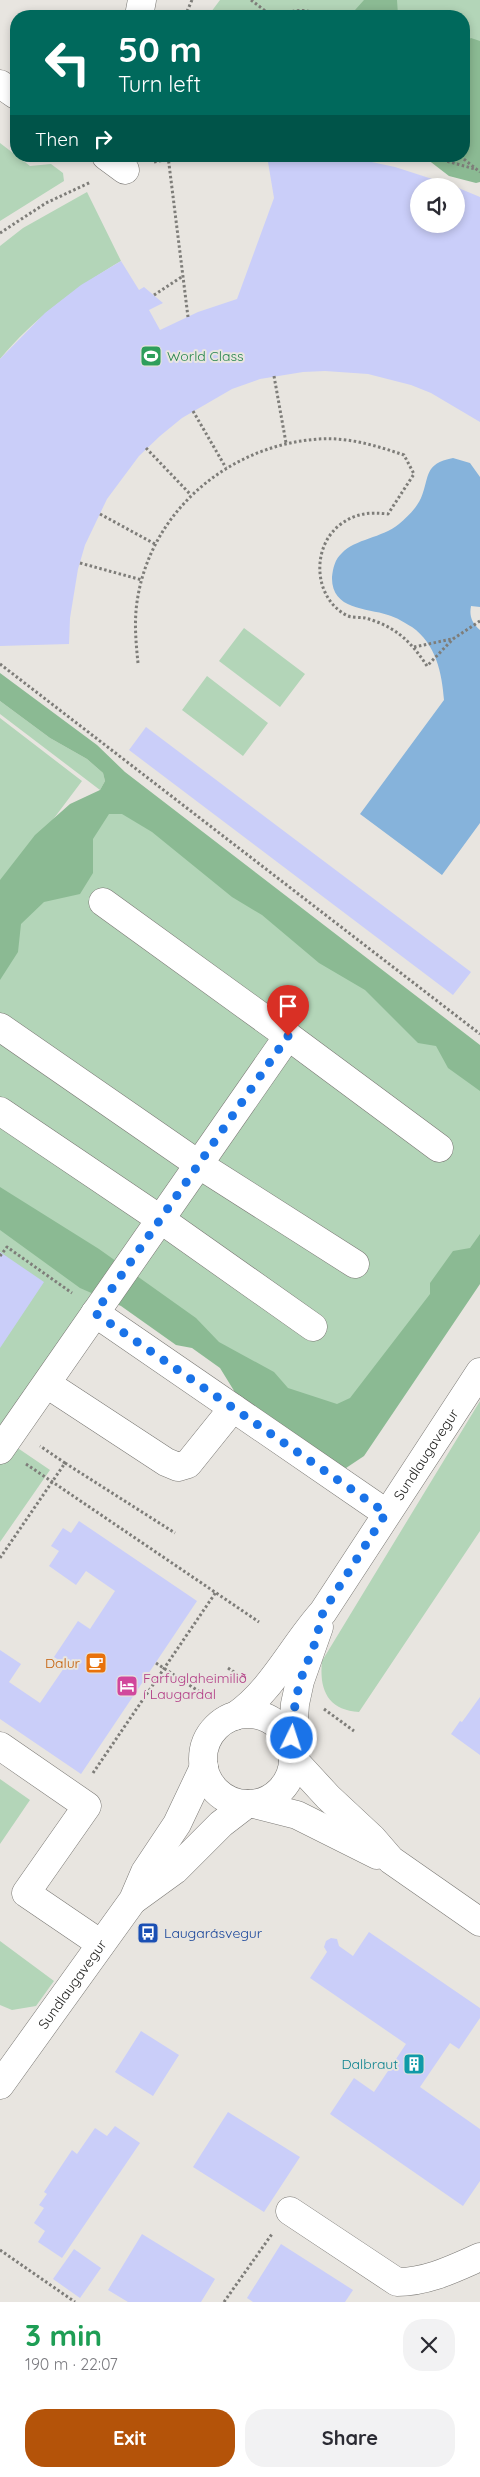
<!DOCTYPE html>
<html lang="en">
<head>
<meta charset="utf-8">
<style>
	:root { --surface:#fff; --page:#f2f2f3; --text:#2b2b33; --muted:#7c7c81; --accent:#b45309 }
	body { margin:0; font-family:Quicksand,sans-serif; background:var(--page); color:var(--text); height:100vh; display:flex; flex-direction:column; font-size:19px; white-space:nowrap }
	* { box-sizing:border-box; margin:0 }
	p { font-size:16px; color:var(--muted) }
	.icon { flex:none; width:28px; height:28px; fill:none; stroke:currentColor; stroke-width:2; stroke-linecap:round; stroke-linejoin:round }
	.map { position:relative; height:2302px; overflow:hidden }
	.side { display:flex; flex-direction:column; background:var(--surface); flex:1 }
	.side>* { flex:none }
	.top-card { position:absolute; left:10px; top:10px; width:460px; height:152px; border-radius:20px; box-shadow:0 2px 8px #0003; background:#00695c; color:#fff; overflow:hidden }
	.tools { position:absolute; left:410px; top:178px; display:grid; gap:10px }
	.tools a { display:grid; place-items:center; width:55px; height:55px; border-radius:50%; background:var(--surface); box-shadow:0 2px 8px #0003; font-size:25px }
	.pin { position:absolute; display:grid; place-items:center; width:42px; height:42px; color:#fff; margin:-51px -21px; border-radius:50% 50% 50% 0; rotate:-45deg; box-shadow:0 0 5px #0007 }
	.pin .icon { rotate:45deg }
	.me { position:absolute; width:55px; margin:-28px; rotate:4deg; stroke-linejoin:round; filter:drop-shadow(0 0 4px #0008) }
	.turn { display:flex; align-items:center; gap:18px; height:105px; padding:0 25px; font-size:22px }
	.turn .icon { width:65px; height:65px; stroke-width:2.5 }
	.turn b { display:block; font-size:35px; line-height:42px }
	.then { display:flex; align-items:center; height:48px; padding:0 25px; background:#0003; gap:10px; font-size:19px }
	.round { display:grid; place-items:center; flex:none; width:52px; height:52px; border-radius:20px; background:var(--page) }
	.overview { display:flex; align-items:center; justify-content:space-between; height:85px; padding:0 25px }
	h1 { font-size:30px; font-weight:800; line-height:38px; color:#1e9e55 }
	.button { display:flex; gap:10px; margin-top:auto; padding:10px 25px }
	.button a { flex:1; height:58px; border-radius:20px; background:var(--accent); color:#fff; font-size:20px; font-weight:800; line-height:58px; text-align:center }
	.button a+a { background:var(--page); color:var(--text) }
	.map>svg:first-child { display:block }
	.green { fill:#b3d5b8 }
	.forest { fill:#8bba93 }
	.water { fill:#86b3db }
	.building { fill:#cacef9 }
	.lines { fill:none; stroke-linecap:round; stroke-linejoin:round }
	.minor-casing { stroke:#7a7874; stroke-width:29 }
	.path { stroke:#7e7d79; stroke-width:3; stroke-dasharray:2.5 2.5; stroke-linecap:butt }
	.minor { stroke:#fff; stroke-width:28 }
	.route { stroke:#1a73e8; stroke-width:9; stroke-dasharray:0 16.2 }
	.labels { text-anchor:middle; dominant-baseline:central; stroke-width:4; stroke-linejoin:round; paint-order:stroke }
	.leisure-label { font-size:14px; fill:#27864d; stroke:#e8e5e0; text-anchor:start }
	.street-label { font-size:14px; fill:#1b1b19; stroke:#e8e5e0 }
	.food-label { font-size:14px; fill:#c56008; stroke:#e8e5e0; text-anchor:end }
	.hotel-label { font-size:14px; fill:#b23c85; stroke:#e8e5e0; text-anchor:start }
	.transit-label { font-size:14px; fill:#164399; stroke:#e8e5e0; text-anchor:start }
	.culture-label { font-size:14px; fill:#0d838f; stroke:#e8e5e0; text-anchor:end }
</style>
</head>
<body>
<div class="map">
<svg width="480" height="2302" viewBox="0 0 480 2302">
	<rect width="100%" height="100%" fill="#e8e5e0"/>
	<path class="green" d="M 220,0 L 480,0 L 480,160 L 464,152 L 464,16 L 208,16 Z
		M 0,143 L 30,166 L 51,164 L 63,173 L 64,181 L 0,221 Z
		M 87,192 L 121,261 C 76,288 34,318 0,359 L 0,246 L 23,228 Z
		M 244,628 L 305,674 L 280,707 L 219,661 Z
		M 207,676 L 268,723 L 243,756 L 182,710 Z
		M 0,701 L 50,738 L 87,759 L 103,773 L 105,781 L 100,790 L 480,1069 L 480,1256 L 347,1447 L 106,1277 L 0,1427 L 0,921 L 100,790 L 0,714 Z
		M 0,718 L 82,781 L 0,890 Z
		M 480,1401 L 480,1531 L 359,1712 C 328,1710 319,1690 322,1661 Z
		M 0,1436 L 50,1470 L 0,1542 Z
		M 0,1779 L 30,1800 L 0,1844 Z
		M 0,1941 L 54,1981 L 36,2006 L 12,2010 L 0,2005 Z"/>
	<path class="forest" d="M 364,0 L 397,0 L 398,15 L 354,16 L 355,10 Z
		M 471,38 L 480,41 L 480,182 L 476,183 L 449,176 L 423,156 L 464,156 L 464,42 Z
		M 0,673 L 97,745 L 125,772 L 480,1045 L 480,1091 L 448,1068 L 436,1046 L 418,1043 L 365,990 L 319,963 L 262,915 L 232,897 L 152,832 L 122,814 L 109,814 L 93,839 L 93,873 L 80,894 L 44,902 L 21,924 L 18,952 L 0,980 L 0,880 L 35,835 L 70,804 L 100,790 L 105,781 L 103,773 L 87,759 L 50,738 L 0,701 Z
		M 0,1187 L 99,1249 L 196,1318 L 219,1342 L 274,1372 L 288,1388 L 337,1404 L 350,1398 L 430,1294 L 430,1283 L 453,1251 L 470,1248 L 480,1234 L 480,1284 L 364,1456 L 346,1468 L 329,1464 L 236,1394 L 220,1368 L 192,1348 L 176,1345 L 121,1306 L 80,1288 L 0,1230 Z"/>
	<path class="water" d="M 453,458 L 470,463 L 480,477 L 480,607 L 471,606 C 469,616 472,623 480,630 L 480,823 L 442,875 L 360,814 L 444,700 C 442,673 436,644 412,627 C 405,623 396,617 388,615 C 366,608 331,610 332,577 C 333,568 335,559 342,553 C 355,539 382,538 399,524 C 407,517 416,509 421,498 C 430,477 423,464 453,458 Z"/>
	<path class="building" d="M 267,156 L 353,158 L 395,167 L 454,186 L 419,186 L 419,224 L 456,224 L 456,187 L 480,197 L 480,422 L 431,393 L 411,385 L 368,374 L 325,371 L 303,372 L 260,379 L 232,389 L 182,418 L 160,436 L 139,456 L 107,499 L 85,545 L 78,569 L 70,618 L 69,644 L 0,646 L 0,359 L 45,313 L 81,285 L 121,261 L 139,290 L 144,287 L 163,303 L 149,310 L 160,330 L 198,312 L 237,299 L 274,198 Z
		M 146,727 L 471,972 L 453,995 L 129,750 Z
		M 0,1252 L 44,1282 L 0,1348 Z
		M 79,1521 L 197,1601 L 81,1774 L 0,1719 L 0,1650 L 21,1664 L 9,1682 L 40,1703 L 66,1665 L 54,1657 L 78,1621 L 90,1629 L 115,1591 L 86,1571 L 76,1585 L 49,1566 L 59,1551 L 51,1546 L 63,1528 L 71,1533 Z
		M 480,1697 L 480,1755 L 451,1734 L 460,1721 L 462,1722 Z
		M 369,1932 L 480,2008 L 480,2018 L 459,2049 L 450,2043 L 420,2087 L 480,2129 L 480,2181 L 463,2206 L 330,2114 L 354,2078 L 374,2092 L 406,2044 L 310,1978 L 327,1952 L 324,1947 L 326,1941 L 331,1938 L 337,1939 L 339,1946 L 353,1956 Z
		M 141,2031 L 179,2055 L 153,2096 L 115,2072 Z
		M 228,2112 L 300,2157 L 264,2212 L 193,2167 Z
		M 115,2126 L 140,2143 L 62,2258 L 38,2242 L 45,2231 L 34,2223 L 44,2208 L 39,2205 L 47,2194 L 44,2192 L 72,2150 L 77,2154 L 95,2128 L 107,2136 Z
		M 142,2234 L 215,2279 L 201,2302 L 128,2302 L 108,2290 Z
		M 281,2244 L 353,2290 L 345,2302 L 253,2302 L 247,2298 Z
		M 74,2249 L 101,2268 L 80,2298 L 53,2279 Z"/>
	<g class="lines">
		<g class="minor-casing">
			<g id="minor">
				<path d="M 139,16 L 142,0"/>
				<path d="M 0,84 L 16,95"/>
				<path d="M 106,156 L 125,170"/>
				<path d="M 103,902 L 288,1036 L 439,1148"/>
				<path d="M 0,1027 L 198,1164 L 355,1264"/>
				<path d="M 0,1111 L 160,1219 L 313,1327"/>
				<path d="M 95,1313 L 386,1513"/>
				<path d="M 47,1384 L 166,1462 L 178,1467 L 188,1464 L 233,1408"/>
				<path d="M 0,1450 L 288,1036"/>
				<circle cx="248" cy="1759" r="45"/>
				<path id="s1" d="M 235,1716 C 272,1691 293,1645 323,1612 L 480,1372"/>
				<path d="M 0,1746 L 87,1806 L 26,1893 L 101,1944"/>
				<path d="M 292,1751 L 295,1704 L 300,1681 L 319,1627"/>
				<path d="M 293,1759 L 328,1797 L 372,1838 L 391,1860 L 480,1922"/>
				<path d="M 254,1804 L 297,1815 L 377,1855"/>
				<path d="M 135,1899 L 175,1870 L 221,1824 L 247,1804"/>
				<path id="s2" d="M 0,2085 L 133,1900 L 145,1872 L 177,1824 L 204,1767"/>
				<path d="M 290,2211 L 397,2282 C 427,2282 453,2269 480,2257"/>
			</g>
		</g>
		<path class="path" d="M 251,0 L 272,16
			M 185,16 L 192,0
			M 283,16 C 295,8 308,9 320,16
			M 168,156 L 188,317
			M 428,156 L 475,169
			M 460,156 L 480,172
			M 154,162 L 168,159
			M 0,233 L 46,203 L 91,182
			M 154,295 L 183,276
			M 274,376 L 286,443
			M 193,411 L 226,468
			M 146,448 L 191,495
			M 100,514 L 155,544
			M 80,563 L 142,580
			M 414,647 L 452,639
			M 138,663 C 136,643 134,623 137,602 C 150,511 229,445 319,439 C 349,437 377,446 404,455 L 414,474 L 388,514 C 370,512 356,513 341,524 C 311,546 313,597 346,615 C 351,618 359,617 365,618 C 377,621 390,627 399,634 C 411,643 419,654 427,666 L 453,639 L 480,621
			M 0,664 L 480,1034
			M 0,1256 L 7,1247 L 72,1293
			M 65,1463 L 175,1533
			M 26,1464 L 259,1622
			M 0,1558 L 65,1463 L 40,1446
			M 156,1663 L 209,1698
			M 228,1668 L 237,1674
			M 324,1709 L 354,1731
			M 93,1773 L 216,1592
			M 0,2250 L 75,2302
			M 224,2302 L 272,2234"/>
		<use href="#minor" class="minor"/>
	</g>
	<g class="lines">
		<path class="route" d="M 288,1036 L 95,1313 L 386,1513 L 323,1612 L 315,1643 L 300,1681 L 295,1704 L 292,1738"/>
	</g>
	<defs>
		<g id="stadium-square" transform="scale(1.125)"><rect x="-9" y="-9" width="18" height="18" rx="4" fill="#2e9e5b" stroke="#e8e5e0"/><path d="M0-5a6.5 5 0 1 0 0 10a6.5 5 0 1 0 0-10ZM-3.5-1.8h7v3.6h-7Z" fill="#fff"/></g>
		<g id="cafe-square" transform="scale(1.125)"><rect x="-9" y="-9" width="18" height="18" rx="4" fill="#e8710a" stroke="#e8e5e0"/><path d="M-5.5-4.5H6V0H3Q3 3.5 0 3.5H-2.5Q-5.5 3.5-5.5 0ZM3-3.2v2h1.7v-2ZM-6 4.5H4V6H-6Z" fill="#fff"/></g>
		<g id="hotel-square" transform="scale(1.125)"><rect x="-9" y="-9" width="18" height="18" rx="4" fill="#d1479c" stroke="#e8e5e0"/><path d="M-6-4.5h1.5V1H6V5H4.5V3h-9V5H-6ZM-4 0a1.8 1.8 0 1 1 3.6 0ZM.5 0V-2.5h3Q6-2.5 6 0Z" fill="#fff"/></g>
		<g id="bus-square" transform="scale(1.125)"><rect x="-9" y="-9" width="18" height="18" rx="4" fill="#1a4fb4" stroke="#e8e5e0"/><path d="M-5-6H5V4H4V6H2V4H-2V6H-4V4H-5ZM-3.5-4V0h7V-4ZM-3.5 1.2v1.5H-2V1.2ZM2 1.2v1.5H3.5V1.2Z" fill="#fff"/></g>
		<g id="building-square" transform="scale(1.125)"><rect x="-9" y="-9" width="18" height="18" rx="4" fill="#0f9aa8" stroke="#e8e5e0"/><path d="M-4-6H4V6H1V3H-1V6H-4ZM-2.5-4.3h1.7v1.8h-1.7ZM.8-4.3h1.7v1.8H.8ZM-2.5-1h1.7V.8h-1.7ZM.8-1h1.7V.8H.8Z" fill="#fff"/></g>
	</defs>
	<g fill-rule="evenodd">
		<use href="#stadium-square" x="151" y="356"/>
		<use href="#cafe-square" x="96" y="1663"/>
		<use href="#hotel-square" x="127" y="1686"/>
		<use href="#bus-square" x="148" y="1933"/>
		<use href="#building-square" x="414" y="2064"/>
	</g>
	<g class="labels">
		<g class="leisure-label">
			<text x="167" y="356">World Class</text>
		</g>
		<g class="street-label">
			<text stroke="none"><textPath href="#s1" startOffset="325">Sundlaugavegur</textPath></text>
			<text stroke="none"><textPath href="#s2" startOffset="124">Sundlaugavegur</textPath></text>
		</g>
		<g class="food-label">
			<text x="80" y="1663">Dalur</text>
		</g>
		<g class="hotel-label">
			<text x="143" y="1678">Farfuglaheimilið<tspan x="143" dy="16">í Laugardal</tspan></text>
		</g>
		<g class="transit-label">
			<text x="164" y="1933">Laugarásvegur</text>
		</g>
		<g class="culture-label">
			<text x="398" y="2064">Dalbraut</text>
		</g>
	</g>
</svg>
<div class="tools">
<a><svg class="icon" aria-label="sound" viewBox="0 0 24 24"><path d="M4 9h4l5-4v14l-5-4H4zM17 9q2 3 0 6"/></svg></a>
</div>
<div class="pin" style="left:288px;top:1036px;background:#d93025"><svg class="icon" aria-label="arrive" viewBox="0 0 24 24"><path d="M6 21V4h12l-3 4 3 4H6"/></svg></div>
<svg class="me" style="left:292px;top:1738px" viewBox="-20 -20 40 40"><circle r="17" fill="#1a73e8" stroke="#fff" stroke-width="3"/><path d="M0-11L8 9 0 5-8 9z" fill="#fff"/></svg>
<div class="top-card">
<div class="turn"><svg class="icon" aria-label="left" viewBox="0 0 24 24"><path d="M17 20v-9H6M10 6l-5 5 5 5"/></svg><div><b>50 m</b>Turn left</div></div>
<div class="then">Then<svg class="icon" aria-label="right" viewBox="0 0 24 24"><path d="M7 20v-9h11M14 6l5 5-5 5"/></svg></div>
</div>
</div>
<section class="side">
<div class="overview"><div><h1>3 min</h1><p>190 m · 22:07</p></div><a class="round"><svg class="icon" aria-label="close" viewBox="0 0 24 24"><path d="M6 6l12 12M18 6L6 18"/></svg></a></div>
<div class="button"><a>Exit</a><a>Share</a></div>
</section>
</body>
</html>
